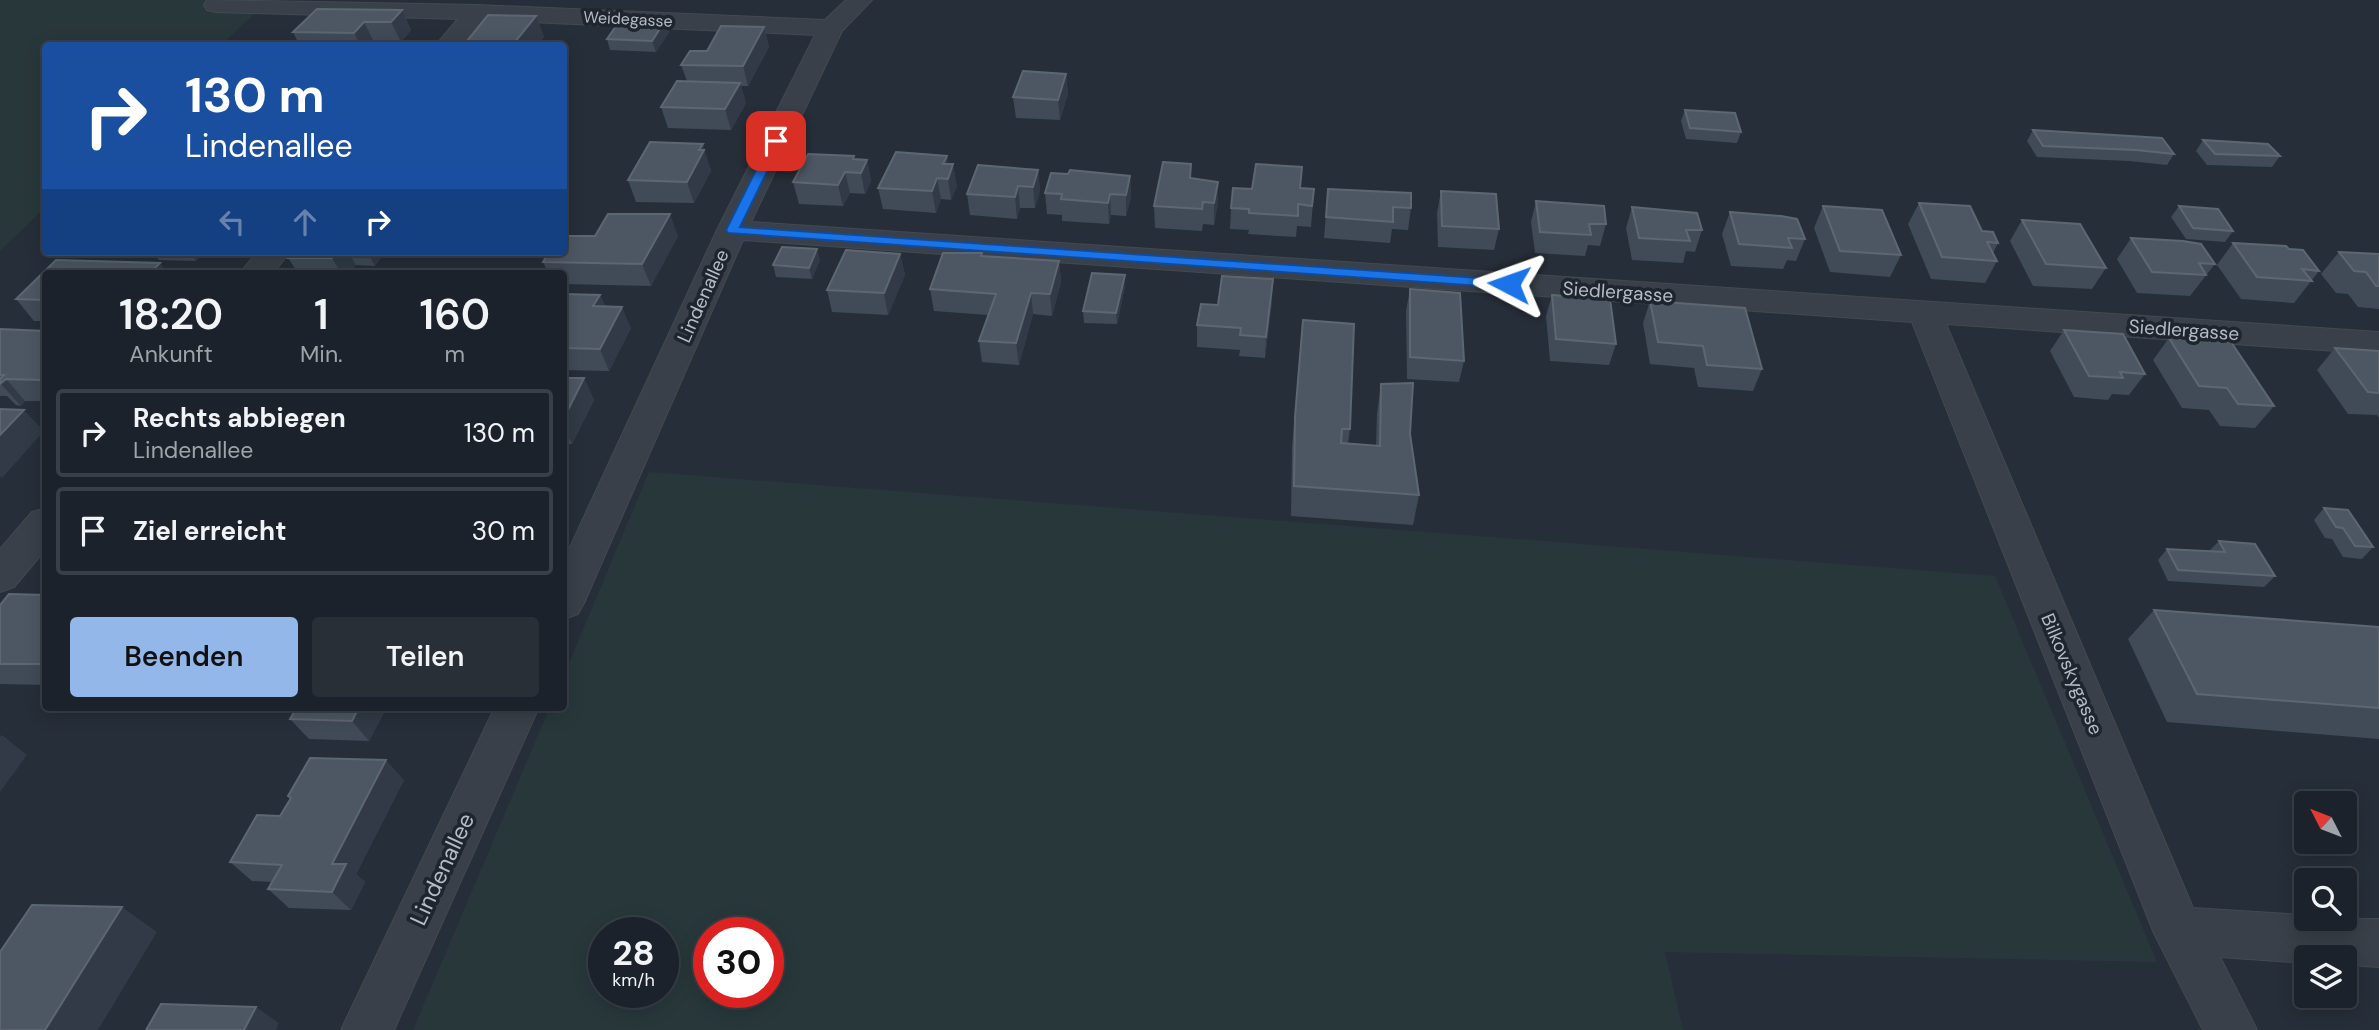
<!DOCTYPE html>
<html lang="de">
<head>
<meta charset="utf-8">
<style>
	:root { --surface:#1c222b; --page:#292f37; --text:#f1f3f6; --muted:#a0a4a9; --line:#3a3f47; --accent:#94b7ea }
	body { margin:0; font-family:"DM Sans",sans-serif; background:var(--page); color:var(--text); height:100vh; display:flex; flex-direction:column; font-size:26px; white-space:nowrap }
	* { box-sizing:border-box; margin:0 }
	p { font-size:23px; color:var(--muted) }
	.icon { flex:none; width:38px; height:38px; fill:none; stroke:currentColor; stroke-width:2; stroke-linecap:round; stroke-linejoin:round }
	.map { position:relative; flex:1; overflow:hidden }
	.sheet { position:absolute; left:42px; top:270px; width:525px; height:441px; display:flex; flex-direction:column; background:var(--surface); border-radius:7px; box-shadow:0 4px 18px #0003,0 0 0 2px var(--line) }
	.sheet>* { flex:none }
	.guide { position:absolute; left:42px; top:42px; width:525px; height:214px; border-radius:7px; box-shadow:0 4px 18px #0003,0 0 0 2px var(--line); background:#1a4fa0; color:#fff; overflow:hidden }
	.needle { width:46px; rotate:312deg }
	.controls { position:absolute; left:2294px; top:791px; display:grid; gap:14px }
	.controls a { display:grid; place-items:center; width:63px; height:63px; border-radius:7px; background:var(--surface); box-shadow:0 4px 18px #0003,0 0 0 2px var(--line); font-size:35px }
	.speed { position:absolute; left:588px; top:917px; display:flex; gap:14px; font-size:35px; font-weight:700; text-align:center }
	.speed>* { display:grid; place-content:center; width:91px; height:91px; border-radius:50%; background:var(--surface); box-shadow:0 4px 18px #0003,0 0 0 2px var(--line); line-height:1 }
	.speed small { font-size:18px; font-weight:400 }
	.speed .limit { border:10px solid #d22; background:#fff; color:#111 }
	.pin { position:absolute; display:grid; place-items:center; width:60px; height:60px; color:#fff; margin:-30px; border-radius:14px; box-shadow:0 4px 10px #0006 }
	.me { position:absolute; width:77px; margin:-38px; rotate:274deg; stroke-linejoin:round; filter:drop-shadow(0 0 5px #0008) }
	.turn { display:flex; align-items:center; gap:24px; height:147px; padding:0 28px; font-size:32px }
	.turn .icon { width:91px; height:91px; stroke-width:2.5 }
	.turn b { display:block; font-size:49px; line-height:60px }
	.lanes { display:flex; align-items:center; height:66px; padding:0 28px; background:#0003; justify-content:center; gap:35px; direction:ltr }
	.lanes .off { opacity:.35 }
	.eta { display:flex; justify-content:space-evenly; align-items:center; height:119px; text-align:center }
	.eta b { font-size:42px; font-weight:600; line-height:49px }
	.button { display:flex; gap:14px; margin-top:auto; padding:14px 28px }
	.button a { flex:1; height:80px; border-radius:7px; background:var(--accent); color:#111; font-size:28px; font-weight:600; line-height:80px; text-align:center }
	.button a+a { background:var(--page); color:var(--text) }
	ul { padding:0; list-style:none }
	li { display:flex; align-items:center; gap:21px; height:88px; margin:0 14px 10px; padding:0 14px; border:4px solid var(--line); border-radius:7px }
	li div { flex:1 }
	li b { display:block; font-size:26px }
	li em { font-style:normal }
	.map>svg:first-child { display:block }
	.green { fill:#28383a; fill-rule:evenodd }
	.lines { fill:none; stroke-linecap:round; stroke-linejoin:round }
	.minor-casing { stroke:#424952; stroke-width:2 }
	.minor { fill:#394049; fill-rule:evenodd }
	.wall { fill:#414a57 }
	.shaded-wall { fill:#313a46 }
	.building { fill:#4d5763; stroke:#5e6672; stroke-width:2 }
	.route { fill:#1a73e8; stroke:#114b97; stroke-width:2 }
	.labels { text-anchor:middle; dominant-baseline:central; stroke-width:7; stroke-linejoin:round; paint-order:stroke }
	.far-street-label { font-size:16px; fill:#b5bbc5; stroke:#1e252e }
	.street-label { font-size:19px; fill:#b5bbc5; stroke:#1e252e }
	.near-street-label { font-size:23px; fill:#b5bbc5; stroke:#1e252e }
</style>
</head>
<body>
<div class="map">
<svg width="2379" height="1030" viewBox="0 0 2379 1030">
	<rect width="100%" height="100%" fill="#262e39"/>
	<path class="green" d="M 0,0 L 269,0 L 221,45 L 46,46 L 45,208 L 0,251 Z
		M 649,472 L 1995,576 L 2157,962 L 1665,952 L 1683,1030 L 413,1030 L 550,707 L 564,707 L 564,675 ZM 604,933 L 663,933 L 663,992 L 604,992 ZM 709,933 L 768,933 L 768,992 L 709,992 Z"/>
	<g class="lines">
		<g class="minor-casing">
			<path id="minor" d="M 207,0 L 477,5 L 825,20 L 846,0 L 872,0 L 842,31 L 751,222 L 2379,332 L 2379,354 L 1946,324 L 2193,908 L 2306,915 L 2306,919 L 2379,919 L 2379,967 L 2345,965 L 2345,957 L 2306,957 L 2306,963 L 2220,957 L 2257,1030 L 2203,1030 L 2153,931 L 1912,322 L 743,240 L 584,603 L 578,614 L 564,619 L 564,560 L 717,230 L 815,35 L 484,20 L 462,46 L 435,46 L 458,19 L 216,12 L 207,10 L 204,5 Z
				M 257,252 L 290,252 L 273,273 L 240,273 Z
				M 46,508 L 46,549 L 14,587 L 0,592 L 0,549 L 32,512 Z
				M 495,707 L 539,707 L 394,1030 L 341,1030 Z"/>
		</g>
		<use href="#minor" class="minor"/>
	</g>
	<path class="wall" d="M 402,10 L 411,30 L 401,42 L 374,42 L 371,46 L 300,46 L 293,32 Z
		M 536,16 L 544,37 L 537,46 L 469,46 L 467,41 Z
		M 665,21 L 669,32 L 656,52 L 610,50 L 607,39 Z
		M 764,27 L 769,47 L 748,86 L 741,86 L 746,103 L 731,130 L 668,128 L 661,107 L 687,81 L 681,65 L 707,51 Z
		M 1066,74 L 1068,94 L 1060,120 L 1016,118 L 1013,97 Z
		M 1685,110 L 1741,132 L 1737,143 L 1686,139 L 1681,121 Z
		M 2033,130 L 2174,154 L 2167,165 L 2129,161 L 2037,157 L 2027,141 Z
		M 2203,140 L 2280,156 L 2272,167 L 2207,165 L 2196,151 Z
		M 947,156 L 948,164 L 957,186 L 951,200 L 941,199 L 936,213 L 883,209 L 878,188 Z
		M 854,159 L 867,160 L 871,181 L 865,194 L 850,193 L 843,206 L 799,204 L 793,182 Z
		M 709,165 L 711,171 L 694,203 L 636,202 L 628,180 Z
		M 1038,170 L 1040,191 L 1035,208 L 1020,208 L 1017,219 L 970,215 L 967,194 Z
		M 1068,174 L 1130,176 L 1131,197 L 1126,216 L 1111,215 L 1109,224 L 1062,221 L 1062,215 L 1047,214 L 1045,193 Z
		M 1191,178 L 1218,182 L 1218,203 L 1214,225 L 1203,224 L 1202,231 L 1155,228 L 1154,206 Z
		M 1301,188 L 1314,189 L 1311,227 L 1297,226 L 1296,237 L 1248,234 L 1249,230 L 1230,229 L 1231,208 L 1252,189 Z
		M 1328,189 L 1411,208 L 1408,230 L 1392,229 L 1390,243 L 1324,238 Z
		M 1441,191 L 1499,229 L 1494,250 L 1438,247 L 1437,213 Z
		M 1536,201 L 1606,224 L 1600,246 L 1588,245 L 1585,256 L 1535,253 L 1531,222 Z
		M 1919,203 L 1982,231 L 1998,243 L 1993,253 L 1997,261 L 1985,283 L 1931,279 L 1908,224 Z
		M 1823,206 L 1901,255 L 1890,277 L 1830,272 L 1814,228 Z
		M 2179,206 L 2233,231 L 2225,242 L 2186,239 L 2171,217 Z
		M 1632,207 L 1702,230 L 1695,252 L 1686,251 L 1683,263 L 1632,260 L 1626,228 Z
		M 1730,212 L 1805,239 L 1796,261 L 1787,260 L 1783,269 L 1731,266 L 1722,234 Z
		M 2022,220 L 2106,268 L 2092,289 L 2033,286 L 2010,241 Z
		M 595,236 L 678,236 L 651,286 L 564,284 L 564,273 L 548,273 L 543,262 Z
		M 2131,238 L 2215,264 L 2190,296 L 2137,293 L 2117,259 Z
		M 2233,243 L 2289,249 L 2319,271 L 2294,303 L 2241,299 L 2217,265 Z
		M 153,252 L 204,252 L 196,261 L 159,260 Z
		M 293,252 L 385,252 L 375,266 L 356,265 L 350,273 L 298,273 L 288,258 Z
		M 2339,252 L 2379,254 L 2379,309 L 2358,307 L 2348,294 L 2336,293 L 2321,274 Z
		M 900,254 L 905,275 L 888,315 L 832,312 L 827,290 Z
		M 983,256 L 1059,261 L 1061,282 L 1052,316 L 1033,314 L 1019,365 L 982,362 L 979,341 L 988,315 L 934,311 L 930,289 Z
		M 56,260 L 160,263 L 167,273 L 46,273 L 46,321 L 34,321 L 16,299 Z
		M 820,260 L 812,279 L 776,277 L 773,265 Z
		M 1125,286 L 1117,324 L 1084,323 L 1083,311 Z
		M 1410,289 L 1464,361 L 1459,382 L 1407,379 L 1406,311 Z
		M 564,294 L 600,295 L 605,306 L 631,328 L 609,371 L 564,370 Z
		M 1552,295 L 1616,344 L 1609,365 L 1550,361 L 1546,316 Z
		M 1272,301 L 1265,358 L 1239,356 L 1240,350 L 1197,347 L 1197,325 L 1218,305 Z
		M 1650,301 L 1762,369 L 1753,391 L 1698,387 L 1694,368 L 1650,364 L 1643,323 Z
		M 1303,320 L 1350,429 L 1348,444 L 1376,446 L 1377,414 L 1381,384 L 1410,434 L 1419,495 L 1413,525 L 1291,516 L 1292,447 Z
		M 0,329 L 46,331 L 46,401 L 25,401 L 21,406 L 16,405 L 7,396 L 0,396 Z
		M 2064,330 L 2145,374 L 2129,395 L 2112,394 L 2108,400 L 2074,397 L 2050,351 Z
		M 2169,338 L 2274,406 L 2255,428 L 2220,426 L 2209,410 L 2182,408 L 2153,360 Z
		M 2335,348 L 2379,351 L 2379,418 L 2377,415 L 2348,414 L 2317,370 Z
		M 564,378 L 584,378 L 594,400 L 572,444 L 564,444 Z
		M 2324,508 L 2373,547 L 2362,559 L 2343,557 L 2332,539 L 2325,538 L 2314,520 Z
		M 2219,541 L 2275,576 L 2264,587 L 2168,581 L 2158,560 L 2167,549 L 2209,551 Z
		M 46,595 L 46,685 L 0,684 L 0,605 Z
		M 2154,610 L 2379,627 L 2379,739 L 2167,722 L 2128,639 Z
		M 297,707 L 387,707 L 369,741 L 309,739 L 290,719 Z
		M 404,780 L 356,874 L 365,882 L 351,910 L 289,908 L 268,889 L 272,882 L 252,881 L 230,862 L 280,816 L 291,799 L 288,796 Z"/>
	<path class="shaded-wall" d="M 402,10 L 411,30 L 401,42 L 391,22 Z
		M 536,16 L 544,37 L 537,46 L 516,46 L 515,42 Z
		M 665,21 L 669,32 L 656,52 L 652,41 Z
		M 364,22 L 374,42 L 371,46 L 361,46 L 354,33 Z
		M 764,27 L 769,47 L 748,86 L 743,66 Z
		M 1066,74 L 1068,94 L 1060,120 L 1058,100 Z
		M 740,83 L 746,103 L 731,130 L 725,109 Z
		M 703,144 L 711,171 L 694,203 L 687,182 Z
		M 947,156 L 950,174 L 953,164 L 957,186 L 951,200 L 948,179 L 943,164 Z
		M 867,160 L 871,181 L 865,194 L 861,173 Z
		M 1038,170 L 1040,191 L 1035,208 L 1033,187 Z
		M 845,172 L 850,193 L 843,206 L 838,185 Z
		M 1130,176 L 1131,197 L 1126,216 L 1126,195 Z
		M 937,178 L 941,199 L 936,213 L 932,191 Z
		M 1218,182 L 1218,203 L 1214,225 L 1214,203 Z
		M 1018,186 L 1020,208 L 1017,219 L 1015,197 Z
		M 1110,194 L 1111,215 L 1109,224 L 1108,203 Z
		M 670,214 L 678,236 L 651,286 L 642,264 Z
		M 817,249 L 820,260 L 812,279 L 809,268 Z
		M 190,252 L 204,252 L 196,261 Z
		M 337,252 L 348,252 L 356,265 L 350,273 L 341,273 L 332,258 Z
		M 367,252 L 385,252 L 375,266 Z
		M 900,254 L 905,275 L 888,315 L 884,293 Z
		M 1059,261 L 1061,282 L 1052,316 L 1050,294 Z
		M 160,263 L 167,273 L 150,273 Z
		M 1125,275 L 1125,286 L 1117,324 L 1116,313 Z
		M 1273,279 L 1272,301 L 1265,358 L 1266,337 Z
		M 1031,293 L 1033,314 L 1019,365 L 1016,343 Z
		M 600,295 L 609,316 L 593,306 Z
		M 622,307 L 631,328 L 609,371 L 600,349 Z
		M 584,378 L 594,400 L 572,444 L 564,427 L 564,418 Z
		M 6,379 L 25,401 L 21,406 L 1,384 Z
		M 24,410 L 44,431 L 2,478 L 0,476 L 0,435 Z
		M 359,707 L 387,707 L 369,741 L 352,721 Z
		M 2,735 L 27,755 L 0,792 L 0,737 Z
		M 386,760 L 404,780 L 356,874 L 365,882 L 351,910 L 332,892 L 332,864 Z
		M 122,907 L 157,932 L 98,1030 L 45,1030 Z
		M 256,1007 L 279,1023 L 276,1030 L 244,1030 Z"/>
	<path class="building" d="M 317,9 L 402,10 L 391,22 L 364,22 L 354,33 L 293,32 Z
		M 488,15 L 536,16 L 515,42 L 467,41 Z
		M 621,19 L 665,21 L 652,41 L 607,39 Z
		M 721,26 L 764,27 L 743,66 L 681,65 L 690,51 L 707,51 Z
		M 1023,71 L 1066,74 L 1058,100 L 1013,97 Z
		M 677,81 L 740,83 L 725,109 L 661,107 Z
		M 1685,110 L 1735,113 L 1741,132 L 1690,128 Z
		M 2033,130 L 2162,138 L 2174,154 L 2136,150 L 2043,146 Z
		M 2203,140 L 2268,144 L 2280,156 L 2215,154 Z
		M 650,142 L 703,144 L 699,150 L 704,150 L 687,182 L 628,180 Z
		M 896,152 L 947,156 L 943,164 L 953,164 L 948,179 L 937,178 L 932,191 L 878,188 Z
		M 808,154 L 854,156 L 853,159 L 867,160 L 861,173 L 845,172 L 838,185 L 793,182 Z
		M 1163,162 L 1191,164 L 1190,178 L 1218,182 L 1214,203 L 1203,202 L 1202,209 L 1154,206 Z
		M 1256,164 L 1302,167 L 1300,188 L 1314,189 L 1312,206 L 1298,204 L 1298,216 L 1249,213 L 1249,209 L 1231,208 L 1233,188 L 1252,189 Z
		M 978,165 L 1038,170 L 1033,187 L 1018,186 L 1015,197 L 967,194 Z
		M 1070,170 L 1130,176 L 1126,195 L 1110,194 L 1108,203 L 1061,199 L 1062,194 L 1045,193 L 1051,173 L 1068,174 Z
		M 1328,189 L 1411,193 L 1411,208 L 1393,207 L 1393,222 L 1326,217 Z
		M 1441,191 L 1496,194 L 1499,229 L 1442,226 Z
		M 1536,201 L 1604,206 L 1606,224 L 1589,224 L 1591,235 L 1540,232 Z
		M 1919,203 L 1970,206 L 1982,231 L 1993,232 L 1998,243 L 1987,242 L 1997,261 L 1942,257 Z
		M 1823,206 L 1882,210 L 1901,255 L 1840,251 Z
		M 2179,206 L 2218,209 L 2233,231 L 2193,228 Z
		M 1632,207 L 1697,213 L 1702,230 L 1686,230 L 1690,241 L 1639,238 Z
		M 1730,212 L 1781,216 L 1797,219 L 1805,239 L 1788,238 L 1792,248 L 1739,244 Z
		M 608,214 L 670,214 L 642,264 L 543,262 L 549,252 L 564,252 L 564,236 L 595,236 Z
		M 2022,220 L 2080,224 L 2106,268 L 2046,264 Z
		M 2131,238 L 2183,241 L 2201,244 L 2215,264 L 2199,263 L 2206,275 L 2152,272 Z
		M 2233,243 L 2286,246 L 2289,249 L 2303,250 L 2319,271 L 2302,269 L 2312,281 L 2257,277 Z
		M 782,247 L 817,249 L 809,268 L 773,265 Z
		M 846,250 L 900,254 L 884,293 L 827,290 Z
		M 293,252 L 337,252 L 332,258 L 288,258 Z
		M 2339,252 L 2379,254 L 2379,286 L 2376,286 L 2366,272 L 2354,271 Z
		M 943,253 L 982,253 L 981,256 L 1059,261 L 1050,294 L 1031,293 L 1016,343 L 979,341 L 996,294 L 930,289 Z
		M 56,260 L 160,263 L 150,273 L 46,273 L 46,300 L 16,299 Z
		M 1092,273 L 1125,275 L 1116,313 L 1083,311 Z
		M 1222,276 L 1273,279 L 1266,337 L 1240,335 L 1241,328 L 1197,325 L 1201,304 L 1218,305 Z
		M 1410,289 L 1460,293 L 1464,361 L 1410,357 Z
		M 564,294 L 600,295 L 593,306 L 622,307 L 600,349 L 564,348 Z
		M 1552,295 L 1610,299 L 1616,344 L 1556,339 Z
		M 1650,301 L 1745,308 L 1762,369 L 1707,365 L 1703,346 L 1658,342 Z
		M 1303,320 L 1354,324 L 1350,429 L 1342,429 L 1341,443 L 1380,446 L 1381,384 L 1413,383 L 1410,434 L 1419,495 L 1294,486 L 1295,417 Z
		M 0,329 L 46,331 L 46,377 L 42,380 L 6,379 L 0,384 L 0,379 L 4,375 L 0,375 Z
		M 2064,330 L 2123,334 L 2145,374 L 2120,372 L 2123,378 L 2089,376 Z
		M 2169,338 L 2231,342 L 2274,406 L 2238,404 L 2227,388 L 2199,386 Z
		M 2335,348 L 2379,351 L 2379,393 L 2368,392 Z
		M 564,378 L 584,378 L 564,418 Z
		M 0,409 L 24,410 L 0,435 Z
		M 2324,508 L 2348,510 L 2373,547 L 2355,546 L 2343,528 L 2336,527 Z
		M 2219,541 L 2255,544 L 2275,576 L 2178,570 L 2167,549 L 2225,552 Z
		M 9,594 L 46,595 L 46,663 L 45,664 L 0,664 L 0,605 Z
		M 2154,610 L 2379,627 L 2379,708 L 2197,694 Z
		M 297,707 L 359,707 L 352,721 L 290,719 Z
		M 310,758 L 386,760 L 332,864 L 346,864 L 332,892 L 268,889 L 282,865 L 230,862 L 257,815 L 280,816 L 291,798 L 288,796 Z
		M 32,905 L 122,907 L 45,1030 L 0,1030 L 0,952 Z
		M 161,1004 L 256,1007 L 244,1030 L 146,1030 Z"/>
	<path class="route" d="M 772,138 L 782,141 L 740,227 L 1509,280 L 1516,284 L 1509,288 L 728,233 L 726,230 Z"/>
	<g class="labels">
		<g class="far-street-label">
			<text transform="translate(628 19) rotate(3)">Weidegasse</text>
		</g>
		<g class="street-label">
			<text transform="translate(1618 292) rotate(4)">Siedlergasse</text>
			<text transform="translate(703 296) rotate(-66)">Lindenallee</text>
			<text transform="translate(2184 330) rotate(4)">Siedlergasse</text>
			<text transform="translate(2072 674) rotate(67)">Bilkovskygasse</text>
		</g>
		<g class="near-street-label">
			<text transform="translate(442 869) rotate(-65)">Lindenallee</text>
		</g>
	</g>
</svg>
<div class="controls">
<a><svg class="needle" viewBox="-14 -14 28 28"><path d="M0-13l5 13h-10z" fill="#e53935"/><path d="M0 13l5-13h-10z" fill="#a0a4a9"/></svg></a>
<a><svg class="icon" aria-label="search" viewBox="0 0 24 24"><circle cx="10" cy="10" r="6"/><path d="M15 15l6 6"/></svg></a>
<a><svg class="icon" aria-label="layers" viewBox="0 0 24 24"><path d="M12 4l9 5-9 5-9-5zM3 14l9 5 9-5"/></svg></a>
</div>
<div class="speed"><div>28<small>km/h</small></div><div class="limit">30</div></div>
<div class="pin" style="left:776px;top:141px;background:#d93025"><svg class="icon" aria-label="arrive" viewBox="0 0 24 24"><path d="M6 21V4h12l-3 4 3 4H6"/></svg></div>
<svg class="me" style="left:1509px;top:284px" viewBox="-20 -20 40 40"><path d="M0-17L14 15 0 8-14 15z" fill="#1a73e8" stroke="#fff" stroke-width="4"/></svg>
<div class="guide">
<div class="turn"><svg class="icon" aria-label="right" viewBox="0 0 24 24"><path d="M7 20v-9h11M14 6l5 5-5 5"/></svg><div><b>130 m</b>Lindenallee</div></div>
<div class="lanes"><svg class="icon off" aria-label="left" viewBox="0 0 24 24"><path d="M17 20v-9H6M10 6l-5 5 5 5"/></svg><svg class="icon off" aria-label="ahead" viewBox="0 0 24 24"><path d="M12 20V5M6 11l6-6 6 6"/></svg><svg class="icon" aria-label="right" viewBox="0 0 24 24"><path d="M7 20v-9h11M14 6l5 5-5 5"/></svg></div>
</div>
<section class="sheet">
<div class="eta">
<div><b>18:20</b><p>Ankunft</p></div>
<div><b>1</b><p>Min.</p></div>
<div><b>160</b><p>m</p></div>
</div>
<ul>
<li><svg class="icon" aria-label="right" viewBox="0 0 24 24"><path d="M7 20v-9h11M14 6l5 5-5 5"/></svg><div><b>Rechts abbiegen</b><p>Lindenallee</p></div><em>130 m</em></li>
<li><svg class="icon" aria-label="arrive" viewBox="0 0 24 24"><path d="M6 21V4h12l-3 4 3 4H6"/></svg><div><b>Ziel erreicht</b></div><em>30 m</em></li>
</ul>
<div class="button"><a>Beenden</a><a>Teilen</a></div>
</section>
</div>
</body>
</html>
